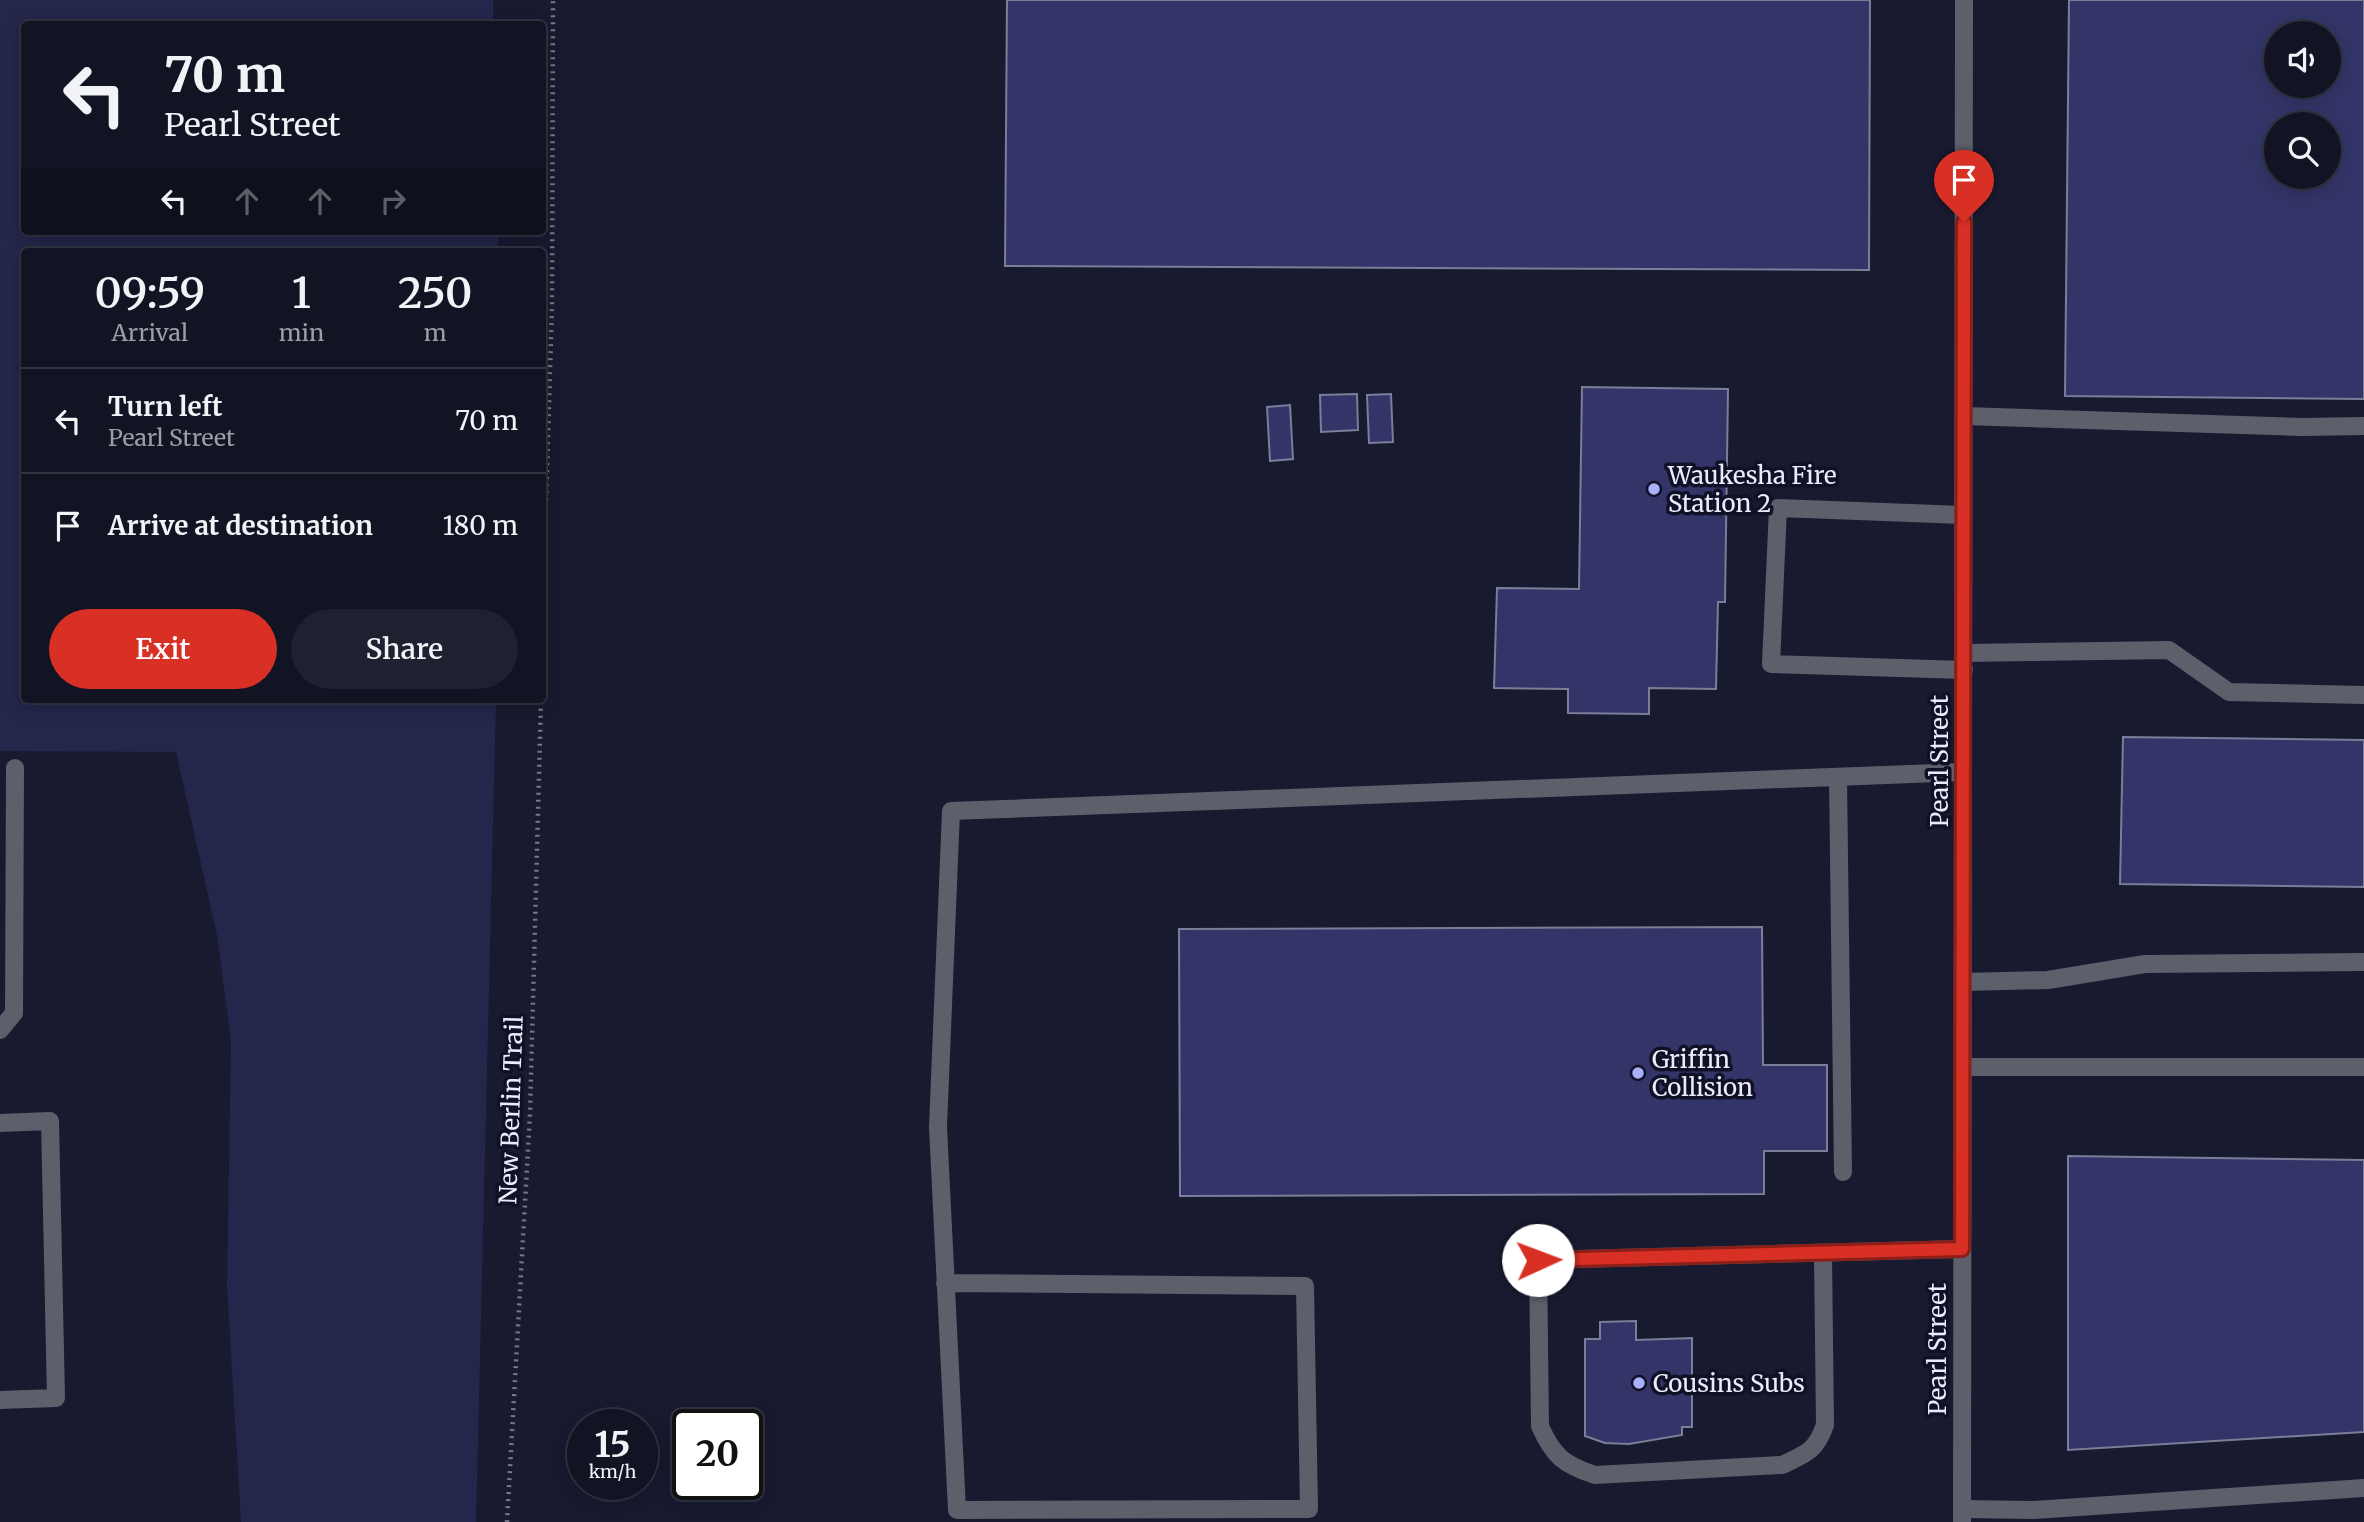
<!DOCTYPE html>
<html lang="en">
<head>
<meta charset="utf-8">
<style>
	:root { --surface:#121424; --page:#1f2131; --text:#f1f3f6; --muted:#9c9ea6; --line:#313341; --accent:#d93025 }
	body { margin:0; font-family:Merriweather,serif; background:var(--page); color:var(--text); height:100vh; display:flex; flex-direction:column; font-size:26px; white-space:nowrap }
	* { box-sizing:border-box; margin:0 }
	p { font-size:23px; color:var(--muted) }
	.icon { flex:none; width:38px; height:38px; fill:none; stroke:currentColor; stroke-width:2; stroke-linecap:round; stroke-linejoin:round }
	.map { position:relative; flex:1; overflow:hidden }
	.side { position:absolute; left:21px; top:248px; width:525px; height:455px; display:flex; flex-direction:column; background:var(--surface); border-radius:7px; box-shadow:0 4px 18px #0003,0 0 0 2px var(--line) }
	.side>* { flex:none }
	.guide { position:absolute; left:21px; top:21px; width:525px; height:214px; border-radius:7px; box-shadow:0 4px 18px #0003,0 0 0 2px var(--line); background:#121424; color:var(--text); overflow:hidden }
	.buttons { position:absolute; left:2264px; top:21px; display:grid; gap:14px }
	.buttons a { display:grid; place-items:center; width:77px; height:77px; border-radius:50%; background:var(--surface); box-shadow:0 4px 18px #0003,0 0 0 2px var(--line); font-size:35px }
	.speed { position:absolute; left:567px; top:1409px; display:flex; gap:14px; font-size:35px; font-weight:700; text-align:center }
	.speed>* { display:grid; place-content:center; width:91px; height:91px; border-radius:50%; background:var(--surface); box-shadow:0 4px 18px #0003,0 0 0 2px var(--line); line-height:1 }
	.speed small { font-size:18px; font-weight:400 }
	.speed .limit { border:4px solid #111; border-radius:10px; background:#fff; color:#111 }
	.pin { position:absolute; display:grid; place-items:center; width:60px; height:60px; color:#fff; margin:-72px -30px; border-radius:50% 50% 50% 0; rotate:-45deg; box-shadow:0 0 7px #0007 }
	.pin .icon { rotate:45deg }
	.me { position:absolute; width:77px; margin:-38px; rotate:88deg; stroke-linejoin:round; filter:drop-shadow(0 0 5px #0008) }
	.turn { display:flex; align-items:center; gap:24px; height:147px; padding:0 28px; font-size:32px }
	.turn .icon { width:91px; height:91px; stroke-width:2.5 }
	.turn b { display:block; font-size:49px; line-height:60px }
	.lanes { display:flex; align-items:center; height:66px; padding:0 28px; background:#0003; justify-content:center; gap:35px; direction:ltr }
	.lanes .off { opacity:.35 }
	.eta { display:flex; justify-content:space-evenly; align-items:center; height:119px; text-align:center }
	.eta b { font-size:42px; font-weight:600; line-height:49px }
	.action { display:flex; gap:14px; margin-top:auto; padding:14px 28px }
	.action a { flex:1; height:80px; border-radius:42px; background:var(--accent); color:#fff; font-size:28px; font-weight:600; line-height:80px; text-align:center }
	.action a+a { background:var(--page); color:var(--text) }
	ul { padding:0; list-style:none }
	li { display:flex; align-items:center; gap:21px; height:105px; padding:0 28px; border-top:2px solid var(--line) }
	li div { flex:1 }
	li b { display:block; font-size:26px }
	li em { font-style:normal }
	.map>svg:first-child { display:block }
	.green { fill:#24264b }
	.building { fill:#333568; stroke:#7a7e99; stroke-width:2; fill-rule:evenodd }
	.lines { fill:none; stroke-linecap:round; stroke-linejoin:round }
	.path { stroke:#76788b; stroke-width:4.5; stroke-dasharray:2 5; stroke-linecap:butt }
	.lane { stroke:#5d5f6b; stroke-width:18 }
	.street { stroke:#5d5f6b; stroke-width:18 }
	.route-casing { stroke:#8d1f18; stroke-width:18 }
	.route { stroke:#d93025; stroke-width:12 }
	.poi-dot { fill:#a8b0fc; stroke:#101126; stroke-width:2.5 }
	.labels { text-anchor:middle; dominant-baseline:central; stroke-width:7; stroke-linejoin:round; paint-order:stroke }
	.poi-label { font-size:24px; fill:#eaecfb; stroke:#101126; text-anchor:start }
	.street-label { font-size:24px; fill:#eaecfb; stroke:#101126 }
</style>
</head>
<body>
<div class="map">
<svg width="2364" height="1522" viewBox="0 0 2364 1522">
	<rect width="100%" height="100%" fill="#181a30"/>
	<path class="green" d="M 0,0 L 493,0 L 493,24 L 24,24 L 24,231 L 498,231 L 498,252 L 24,252 L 24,700 L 496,700 L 476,1522 L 241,1522 L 227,1286 L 231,1041 L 217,935 L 176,752 L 0,751 Z"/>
	<path class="building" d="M 1007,0 L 1870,0 L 1869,270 L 1005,266 Z
		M 2069,0 L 2364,0 L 2364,399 L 2065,396 ZM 2277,33 L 2329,33 L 2329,86 L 2277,86 ZM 2277,124 L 2329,124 L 2329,177 L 2277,177 Z
		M 1582,387 L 1728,389 L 1725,602 L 1718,602 L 1716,689 L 1649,688 L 1649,714 L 1568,713 L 1568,689 L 1494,688 L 1497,588 L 1579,589 Z
		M 1357,394 L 1358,430 L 1321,432 L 1320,395 Z
		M 1391,394 L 1393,442 L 1369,443 L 1367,395 Z
		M 1290,405 L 1293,459 L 1270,461 L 1267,407 Z
		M 2123,737 L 2364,740 L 2364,887 L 2120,884 Z
		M 1762,927 L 1763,1065 L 1827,1065 L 1827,1151 L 1764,1151 L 1764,1194 L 1180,1196 L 1179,929 Z
		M 2068,1156 L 2364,1160 L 2364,1432 L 2068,1450 Z
		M 1636,1321 L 1636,1340 L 1692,1338 L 1692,1427 L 1682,1427 L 1682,1435 L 1629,1444 L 1605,1443 L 1585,1436 L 1585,1339 L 1600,1339 L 1600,1322 Z"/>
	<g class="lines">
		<path class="path" d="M 542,640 L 552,305 L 553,0
			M 507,1522 L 530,1114 L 541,700"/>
		<path class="lane" d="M 1964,416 L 2302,427 L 2364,426
			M 1963,515 L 1778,508 L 1771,664 L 1964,670
			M 1963,653 L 2169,650 L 2229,692 L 2364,695
			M 1838,777 L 1843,1172
			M 1963,982 L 2048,980 L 2145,964 L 2364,962
			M 0,1030 L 14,1013 L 15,768
			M 1963,1067 L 2364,1067
			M 0,1123 L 50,1121 L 56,1398 L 0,1400
			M 1823,1254 L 1825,1425 C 1816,1451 1806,1454 1782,1465 L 1595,1475 C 1564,1465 1553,1456 1540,1426 L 1538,1260 L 1962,1249
			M 945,1283 L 1305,1286 L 1309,1509 L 957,1510 L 938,1127 L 951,811 L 1963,772
			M 1962,1509 L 2034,1510 L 2364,1488"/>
		<path class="street" d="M 1962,1522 L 1964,0"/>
	</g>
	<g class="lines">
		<g class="route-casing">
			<path id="route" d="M 1538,1260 L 1962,1249 L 1964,222"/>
		</g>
		<use href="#route" class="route"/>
	</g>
	<g class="poi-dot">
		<circle cx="1654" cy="489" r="7"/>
		<circle cx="1638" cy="1073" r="7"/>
		<circle cx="1639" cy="1383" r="7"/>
	</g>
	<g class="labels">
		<g class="poi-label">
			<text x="1668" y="475">Waukesha Fire<tspan x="1668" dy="28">Station 2</tspan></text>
			<text x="1652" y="1059">Griffin<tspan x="1652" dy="28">Collision</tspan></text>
			<text x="1653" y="1383">Cousins Subs</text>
		</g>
		<g class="street-label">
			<text transform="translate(1939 761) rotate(-90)">Pearl Street</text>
			<text transform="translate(511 1110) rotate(-88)">New Berlin Trail</text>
			<text transform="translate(1937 1349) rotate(-90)">Pearl Street</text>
		</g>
	</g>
</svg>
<div class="buttons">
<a><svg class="icon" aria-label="sound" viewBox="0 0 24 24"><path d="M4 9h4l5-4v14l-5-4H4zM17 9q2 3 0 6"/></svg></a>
<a><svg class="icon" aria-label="search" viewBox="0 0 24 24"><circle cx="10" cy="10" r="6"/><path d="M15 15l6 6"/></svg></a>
</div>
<div class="speed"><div>15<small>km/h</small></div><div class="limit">20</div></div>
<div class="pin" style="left:1964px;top:222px;background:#d93025"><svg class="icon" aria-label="arrive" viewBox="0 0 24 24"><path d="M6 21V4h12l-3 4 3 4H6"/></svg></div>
<svg class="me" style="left:1538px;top:1260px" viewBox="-20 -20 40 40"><circle r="19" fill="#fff"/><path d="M0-13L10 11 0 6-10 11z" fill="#d93025"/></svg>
<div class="guide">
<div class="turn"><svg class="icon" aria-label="left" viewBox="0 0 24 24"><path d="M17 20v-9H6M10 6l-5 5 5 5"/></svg><div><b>70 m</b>Pearl Street</div></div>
<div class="lanes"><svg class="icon" aria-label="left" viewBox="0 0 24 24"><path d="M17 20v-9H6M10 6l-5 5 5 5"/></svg><svg class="icon off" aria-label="ahead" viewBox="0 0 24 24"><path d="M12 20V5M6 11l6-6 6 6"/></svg><svg class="icon off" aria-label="ahead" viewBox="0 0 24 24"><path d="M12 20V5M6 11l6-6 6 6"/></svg><svg class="icon off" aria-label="right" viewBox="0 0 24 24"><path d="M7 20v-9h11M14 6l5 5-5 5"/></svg></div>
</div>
<section class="side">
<div class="eta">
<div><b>09:59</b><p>Arrival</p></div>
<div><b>1</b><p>min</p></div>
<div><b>250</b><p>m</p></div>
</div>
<ul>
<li><svg class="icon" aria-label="left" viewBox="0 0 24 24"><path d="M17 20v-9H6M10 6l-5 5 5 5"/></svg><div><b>Turn left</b><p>Pearl Street</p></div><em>70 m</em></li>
<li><svg class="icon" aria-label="arrive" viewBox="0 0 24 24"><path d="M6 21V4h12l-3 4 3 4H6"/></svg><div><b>Arrive at destination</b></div><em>180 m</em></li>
</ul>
<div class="action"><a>Exit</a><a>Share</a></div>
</section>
</div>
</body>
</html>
